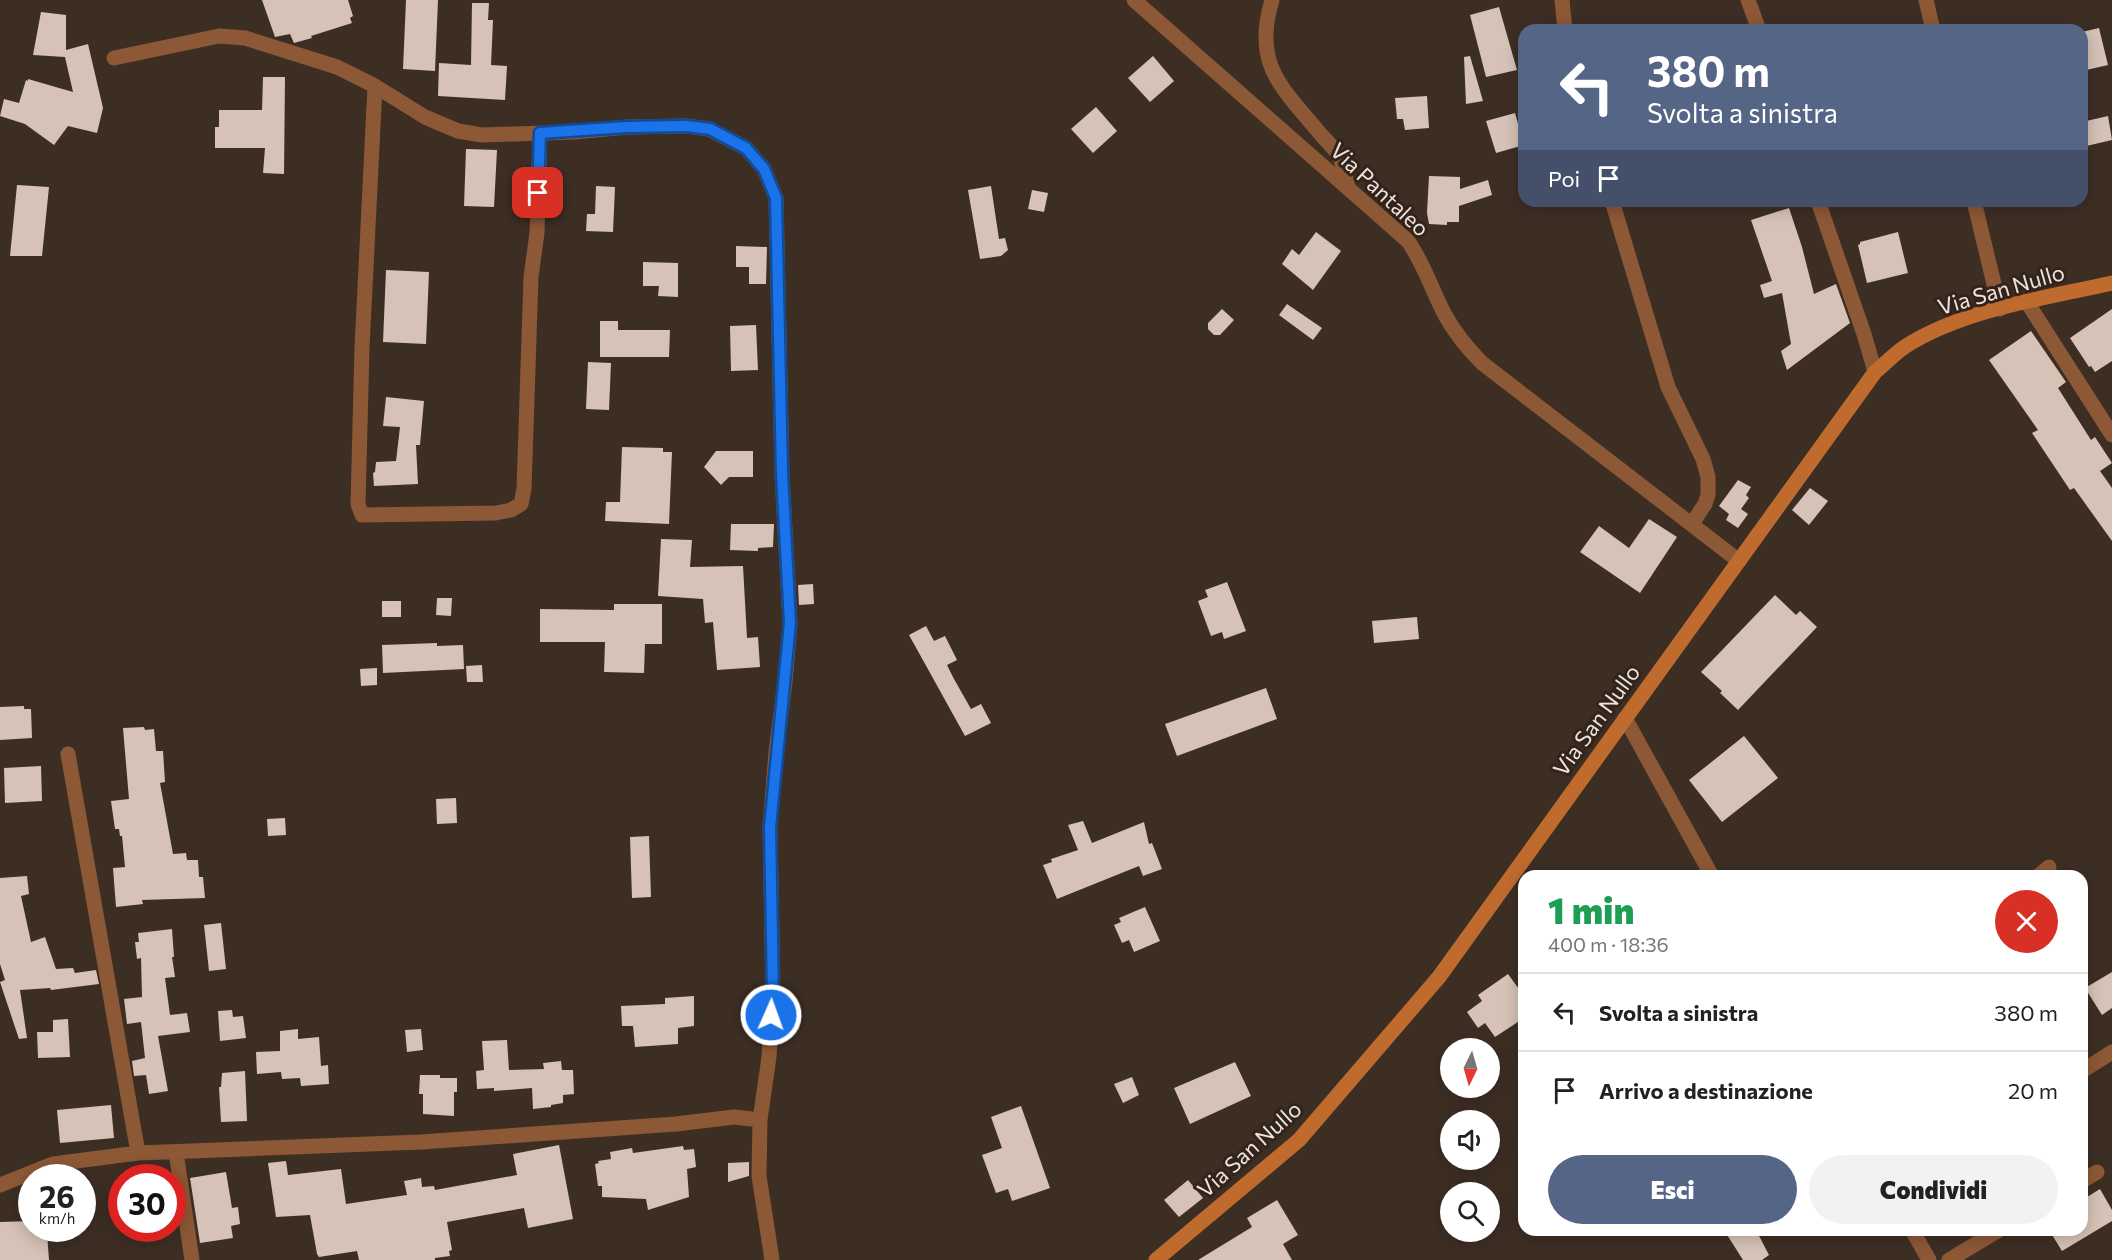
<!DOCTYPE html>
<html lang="it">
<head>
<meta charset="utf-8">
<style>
	:root { --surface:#fff; --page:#f2f2f2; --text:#222; --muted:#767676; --line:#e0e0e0; --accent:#556585 }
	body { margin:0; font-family:Commissioner,sans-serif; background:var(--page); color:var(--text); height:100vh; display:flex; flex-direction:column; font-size:22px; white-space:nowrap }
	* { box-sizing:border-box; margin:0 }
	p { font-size:20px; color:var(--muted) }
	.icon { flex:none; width:33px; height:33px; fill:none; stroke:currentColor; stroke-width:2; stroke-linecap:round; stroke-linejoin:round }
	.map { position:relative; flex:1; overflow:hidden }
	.details { position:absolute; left:1518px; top:870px; width:570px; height:366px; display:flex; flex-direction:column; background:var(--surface); border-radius:18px; box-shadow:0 3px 15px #0003 }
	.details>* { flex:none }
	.top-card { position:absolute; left:1518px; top:24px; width:570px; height:183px; border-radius:18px; box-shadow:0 3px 15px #0003; background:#556585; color:#fff; overflow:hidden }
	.needle { width:39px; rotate:185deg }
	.buttons { position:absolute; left:1440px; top:1038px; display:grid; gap:12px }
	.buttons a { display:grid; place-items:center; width:60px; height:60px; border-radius:50%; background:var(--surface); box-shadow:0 3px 15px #0003; font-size:30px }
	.speed { position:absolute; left:18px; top:1164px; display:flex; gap:12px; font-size:30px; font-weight:700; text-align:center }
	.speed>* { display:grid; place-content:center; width:78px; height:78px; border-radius:50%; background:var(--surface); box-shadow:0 3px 15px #0003; line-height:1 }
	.speed small { font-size:15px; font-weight:400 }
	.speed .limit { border:9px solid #d22; background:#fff; color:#111 }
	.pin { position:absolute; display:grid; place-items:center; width:51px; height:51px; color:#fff; margin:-26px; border-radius:12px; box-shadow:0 3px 9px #0006 }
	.me { position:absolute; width:66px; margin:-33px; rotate:2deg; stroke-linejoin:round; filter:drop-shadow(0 0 4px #0008) }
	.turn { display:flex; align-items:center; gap:21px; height:126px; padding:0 30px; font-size:27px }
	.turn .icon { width:78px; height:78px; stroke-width:2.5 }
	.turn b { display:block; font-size:42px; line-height:51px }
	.then { display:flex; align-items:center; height:57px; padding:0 30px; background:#0003; gap:12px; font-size:22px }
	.round { display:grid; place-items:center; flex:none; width:63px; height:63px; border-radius:32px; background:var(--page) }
	.overview { display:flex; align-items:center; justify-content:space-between; height:102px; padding:0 30px }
	h1 { font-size:36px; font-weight:800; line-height:45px; color:#1e9e55 }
	.cta { display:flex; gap:12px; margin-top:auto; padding:12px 30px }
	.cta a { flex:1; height:69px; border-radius:36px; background:var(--accent); color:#fff; font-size:24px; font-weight:800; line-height:69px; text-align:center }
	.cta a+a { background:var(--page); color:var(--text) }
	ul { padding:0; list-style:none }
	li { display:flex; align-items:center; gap:18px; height:78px; padding:0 30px; border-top:2px solid var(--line) }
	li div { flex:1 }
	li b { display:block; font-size:22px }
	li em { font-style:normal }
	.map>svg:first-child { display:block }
	.building { fill:#d6c2b6 }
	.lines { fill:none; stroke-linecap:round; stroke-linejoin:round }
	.street { stroke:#8d5835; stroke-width:15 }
	.secondary { stroke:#bf6b2e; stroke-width:15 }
	.route-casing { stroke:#114b97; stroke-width:15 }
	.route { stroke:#1a73e8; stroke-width:10 }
	.labels { text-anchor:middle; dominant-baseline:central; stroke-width:6; stroke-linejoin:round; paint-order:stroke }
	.street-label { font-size:22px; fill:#eee4de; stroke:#33241b }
</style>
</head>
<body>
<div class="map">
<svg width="2112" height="1260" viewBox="0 0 2112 1260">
	<rect width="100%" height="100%" fill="#3d2e24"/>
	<path class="building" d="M 262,0 L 348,0 L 353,16 L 350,18 L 352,23 L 311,36 L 312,38 L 294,43 L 290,34 L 275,37 Z
		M 406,0 L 438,0 L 435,71 L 403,69 Z
		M 472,3 L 489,3 L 488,20 L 493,20 L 491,65 L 507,66 L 505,100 L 438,96 L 439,63 L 471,65 Z
		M 1499,7 L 1517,70 L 1486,77 L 1470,15 Z
		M 41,12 L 66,15 L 66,50 L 88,44 L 103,108 L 97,133 L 68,126 L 54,145 L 25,124 L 0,116 L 4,99 L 19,103 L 26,80 L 28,81 L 28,79 L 73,92 L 65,57 L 33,55 Z
		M 2099,28 L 2108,65 L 2082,71 L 2082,32 Z
		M 1153,56 L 1174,81 L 1150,102 L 1128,78 Z
		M 1470,56 L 1483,101 L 1466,104 L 1464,57 Z
		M 263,77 L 285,77 L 284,174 L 263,173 L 265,148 L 215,148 L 215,127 L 219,127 L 219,110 L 262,110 Z
		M 1427,96 L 1429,128 L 1405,130 L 1403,119 L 1397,119 L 1395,98 Z
		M 1096,107 L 1117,131 L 1093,153 L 1071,129 Z
		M 1515,113 L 1524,145 L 1496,153 L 1486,121 Z
		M 2108,116 L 2112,140 L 2082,147 L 2082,122 Z
		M 466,149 L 497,150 L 494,207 L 464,206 Z
		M 1429,176 L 1460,177 L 1460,189 L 1488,180 L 1492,195 L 1459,206 L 1459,222 L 1447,222 L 1447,225 L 1429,224 L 1427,213 Z
		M 17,185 L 49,187 L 42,256 L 10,256 Z
		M 596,186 L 615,187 L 613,232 L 586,231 L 587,214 L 595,214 Z
		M 991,186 L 999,239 L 1005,238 L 1008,250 L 1001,256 L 980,259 L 968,190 Z
		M 1032,190 L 1048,193 L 1044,212 L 1028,209 Z
		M 1789,208 L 1802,247 L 1814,294 L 1836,284 L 1850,323 L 1787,370 L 1781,351 L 1791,344 L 1782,293 L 1764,298 L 1760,285 L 1772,281 L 1751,220 Z
		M 1316,232 L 1341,251 L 1313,290 L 1282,264 L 1292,249 L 1299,255 Z
		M 1898,232 L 1908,273 L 1867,283 L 1858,245 L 1860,244 L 1860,242 Z
		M 736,246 L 767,247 L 766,284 L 749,284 L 749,267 L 736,267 Z
		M 643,262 L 678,263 L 678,297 L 658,296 L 659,286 L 643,286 Z
		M 386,270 L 429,272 L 426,344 L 383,342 Z
		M 1287,304 L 1322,328 L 1313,340 L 1279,315 Z
		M 1222,309 L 1234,320 L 1220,335 L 1214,335 L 1208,329 L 1208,323 Z
		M 2112,309 L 2112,361 L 2095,372 L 2091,366 L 2089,367 L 2070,338 Z
		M 600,321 L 618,321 L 618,330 L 670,330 L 669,357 L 600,357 Z
		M 756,325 L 758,370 L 731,371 L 730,326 Z
		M 2031,331 L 2066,382 L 2058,388 L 2091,440 L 2095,437 L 2112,463 L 2100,471 L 2112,488 L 2112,541 L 2074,488 L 2070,490 L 2032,433 L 2038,430 L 1989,360 Z
		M 588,362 L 611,363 L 609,410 L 586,409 Z
		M 386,397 L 424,401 L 420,445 L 416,445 L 418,484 L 374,486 L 373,473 L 375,472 L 376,462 L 396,461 L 400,427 L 383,426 Z
		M 622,447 L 663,448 L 663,452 L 672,452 L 669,524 L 605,521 L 606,502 L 620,502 Z
		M 716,451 L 753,451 L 753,477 L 729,477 L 721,485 L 704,467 Z
		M 1738,480 L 1751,487 L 1746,495 L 1749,498 L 1741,509 L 1748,514 L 1738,528 L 1726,520 L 1729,514 L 1719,506 Z
		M 1810,488 L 1828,501 L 1809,525 L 1792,510 Z
		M 1649,519 L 1677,537 L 1640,593 L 1580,552 L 1599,526 L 1629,548 Z
		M 731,524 L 774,524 L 773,547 L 758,548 L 758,551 L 730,550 Z
		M 661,539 L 692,540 L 690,567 L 743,566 L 747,638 L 758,637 L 760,667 L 717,670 L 713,622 L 705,623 L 703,599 L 658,596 Z
		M 1227,582 L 1246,631 L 1224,639 L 1222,632 L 1211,636 L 1198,601 L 1208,597 L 1205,590 Z
		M 813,584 L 814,604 L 799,605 L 798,585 Z
		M 1775,595 L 1796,615 L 1800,611 L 1817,627 L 1738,710 L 1720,693 L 1722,691 L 1701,672 Z
		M 437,598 L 452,598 L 451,616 L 436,615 Z
		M 382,601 L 401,601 L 401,617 L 382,617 Z
		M 614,604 L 662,604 L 662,644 L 645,644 L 644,673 L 604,672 L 605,642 L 540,642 L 540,609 L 614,610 Z
		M 1417,617 L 1419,639 L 1374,643 L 1372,621 Z
		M 926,626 L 934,641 L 945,636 L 957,660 L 947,665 L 954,679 L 971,709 L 981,704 L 991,723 L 965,736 L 909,635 Z
		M 437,643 L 437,646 L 463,645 L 464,669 L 383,673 L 382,645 Z
		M 482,665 L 483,682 L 467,682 L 466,666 Z
		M 377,668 L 377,685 L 361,686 L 360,669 Z
		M 1266,688 L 1277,719 L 1177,756 L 1165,724 Z
		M 24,706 L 24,709 L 31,709 L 32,738 L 0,740 L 0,707 Z
		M 144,727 L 145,730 L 154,729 L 156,751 L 163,751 L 165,782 L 160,783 L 173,854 L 186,853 L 187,860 L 198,860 L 199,877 L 203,877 L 205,898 L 142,900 L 143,904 L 116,907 L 113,868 L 125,867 L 122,836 L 120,836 L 119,829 L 115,829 L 111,801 L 129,799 L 123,728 Z
		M 1744,736 L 1778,778 L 1722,822 L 1689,780 Z
		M 41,766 L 42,801 L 5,803 L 4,768 Z
		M 456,798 L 457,823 L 437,824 L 436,799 Z
		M 285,818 L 286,835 L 268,836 L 267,819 Z
		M 1083,821 L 1092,843 L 1144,822 L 1149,844 L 1152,843 L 1162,869 L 1143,876 L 1139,866 L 1057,899 L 1043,865 L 1052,862 L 1051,859 L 1078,850 L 1068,825 Z
		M 649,836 L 651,897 L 632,898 L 630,837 Z
		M 27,876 L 29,894 L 21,896 L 31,942 L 45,937 L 56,969 L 73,968 L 75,973 L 96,970 L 99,984 L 51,990 L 50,988 L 20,990 L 27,1038 L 19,1039 L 0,982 L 5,980 L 0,964 L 0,878 Z
		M 1145,907 L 1160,941 L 1134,952 L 1129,940 L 1122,943 L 1114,925 L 1121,922 L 1119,918 Z
		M 221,923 L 226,969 L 209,971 L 204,925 Z
		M 172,929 L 174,957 L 172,957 L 175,977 L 165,978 L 170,1015 L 187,1013 L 190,1032 L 158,1036 L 168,1091 L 149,1094 L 146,1075 L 134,1076 L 132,1061 L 145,1058 L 141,1022 L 127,1024 L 124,999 L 142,997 L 141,958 L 137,959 L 135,942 L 139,942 L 138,933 Z
		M 2112,972 L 2112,1008 L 2102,1015 L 2085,988 Z
		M 1508,974 L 1524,996 L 1524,1018 L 1495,1037 L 1485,1023 L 1478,1028 L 1467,1012 L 1482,1001 L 1478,995 Z
		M 694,996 L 694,1026 L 678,1028 L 678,1044 L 635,1047 L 633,1026 L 622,1026 L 621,1006 L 665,1004 L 665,998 Z
		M 232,1010 L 233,1017 L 243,1016 L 246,1038 L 220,1041 L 218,1011 Z
		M 68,1019 L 70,1057 L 38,1058 L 37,1032 L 53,1032 L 53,1020 Z
		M 298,1029 L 298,1039 L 319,1037 L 321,1066 L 328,1065 L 329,1084 L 301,1086 L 300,1078 L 282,1079 L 281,1072 L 257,1074 L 256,1052 L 280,1051 L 280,1031 Z
		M 421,1029 L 423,1050 L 407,1052 L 405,1030 Z
		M 507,1040 L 509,1070 L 544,1069 L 543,1063 L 561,1061 L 562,1070 L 573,1070 L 574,1094 L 563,1095 L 563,1103 L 551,1105 L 551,1107 L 533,1109 L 532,1088 L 494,1091 L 494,1088 L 477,1089 L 476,1071 L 484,1070 L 482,1041 Z
		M 1235,1062 L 1251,1096 L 1190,1124 L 1174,1088 Z
		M 245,1071 L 247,1121 L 221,1122 L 219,1087 L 221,1087 L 222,1073 Z
		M 420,1075 L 440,1075 L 440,1078 L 457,1078 L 457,1092 L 454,1092 L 454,1116 L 423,1114 L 423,1094 L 419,1094 Z
		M 1132,1077 L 1139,1095 L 1123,1103 L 1114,1084 Z
		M 111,1105 L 114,1138 L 60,1143 L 57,1110 Z
		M 1021,1106 L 1050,1188 L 1012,1201 L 1008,1189 L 996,1193 L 982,1155 L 1002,1148 L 991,1117 Z
		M 559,1145 L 573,1219 L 528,1228 L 524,1208 L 447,1222 L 452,1250 L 449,1251 L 450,1256 L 435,1258 L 435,1260 L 359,1260 L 357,1251 L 319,1257 L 317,1254 L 310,1215 L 276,1217 L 268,1163 L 286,1161 L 288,1175 L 341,1169 L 346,1204 L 407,1195 L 404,1181 L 421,1178 L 422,1187 L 434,1186 L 435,1190 L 517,1175 L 513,1154 Z
		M 683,1146 L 684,1150 L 694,1149 L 696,1167 L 687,1169 L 689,1197 L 648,1210 L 646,1199 L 602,1197 L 602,1186 L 598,1186 L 595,1164 L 599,1163 L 598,1161 L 611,1159 L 610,1152 L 632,1148 L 633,1153 Z
		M 749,1162 L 749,1176 L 728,1182 L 728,1163 Z
		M 226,1172 L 232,1208 L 238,1207 L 240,1224 L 231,1226 L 233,1238 L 200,1243 L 190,1178 Z
		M 1188,1180 L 1203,1198 L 1179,1217 L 1164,1200 Z
		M 2100,1189 L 2112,1210 L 2112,1221 L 2062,1251 L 2049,1230 L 2082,1230 L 2082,1200 Z
		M 1277,1200 L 1298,1235 L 1283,1244 L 1292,1260 L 1198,1260 L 1252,1227 L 1247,1218 Z
		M 32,1221 L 34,1233 L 47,1233 L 49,1260 L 0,1260 L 0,1222 Z
		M 1724,1230 L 1756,1230 L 1769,1255 L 1762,1260 L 1743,1260 Z"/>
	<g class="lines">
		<path class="street" d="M 1134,0 L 1408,241 C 1424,264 1432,290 1445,315 C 1455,333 1468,349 1482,363 L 1739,561
			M 1272,0 C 1253,63 1280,86 1318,131 C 1324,139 1334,147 1339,156 C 1344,164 1345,177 1348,187
			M 1562,0 L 1565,30
			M 1748,0 L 1759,30
			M 1926,0 L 1933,30
			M 114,58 L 219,36 L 245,38 L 337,67 L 375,86 L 425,117 L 458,131 L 482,135 L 574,132 L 627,127 L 686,126 L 709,129 L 746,148 L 764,169 L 776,198 L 782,473 L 790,623 L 785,682 L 776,752 L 770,827 L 773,994 L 769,1057 L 760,1120 L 759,1176 L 772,1260
			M 375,86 L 362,348 L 358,504 L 362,515 L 496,513 L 511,510 L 521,504 L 524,489 L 531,277 L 537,233 L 540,133
			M 1612,201 L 1668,387 L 1703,459 L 1708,477 L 1708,495 L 1705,504 L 1692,524
			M 1818,201 L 1864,334 L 1875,372
			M 1974,201 L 2000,309
			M 2027,302 L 2112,435
			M 1625,718 L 1712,876
			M 68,754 L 138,1153
			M 2038,876 L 2049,867
			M 2082,1071 L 2112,1052
			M 176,1152 L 192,1260
			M 2082,1181 L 2097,1172
			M 0,1185 L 53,1164 L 138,1153 L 421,1142 L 676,1124 L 734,1117 L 760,1120
			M 1912,1230 L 1929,1260
			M 1949,1260 L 1999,1230"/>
		<path class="secondary" d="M 1156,1260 L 1299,1140 L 1439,977 L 1875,372 C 1885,364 1895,353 1906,346 C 1964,309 2046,298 2112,283"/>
	</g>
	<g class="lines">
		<g class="route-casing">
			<path id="route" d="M 538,193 L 540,133 L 627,127 L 686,126 L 710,129 L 746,148 L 764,169 L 776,198 L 782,473 L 790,623 L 770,827 L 773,994 L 771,1015"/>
		</g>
		<use href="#route" class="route"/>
	</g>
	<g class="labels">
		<g class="street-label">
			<text transform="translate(1380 189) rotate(43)">Via Pantaleo</text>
			<text transform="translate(2001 289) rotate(-16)">Via San Nullo</text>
			<text transform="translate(1596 720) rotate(-54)">Via San Nullo</text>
			<text transform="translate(1249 1149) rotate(-42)">Via San Nullo</text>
		</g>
	</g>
</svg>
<div class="buttons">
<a><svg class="needle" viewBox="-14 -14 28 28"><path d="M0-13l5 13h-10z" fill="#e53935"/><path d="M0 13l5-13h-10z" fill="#767676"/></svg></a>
<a><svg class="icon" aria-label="sound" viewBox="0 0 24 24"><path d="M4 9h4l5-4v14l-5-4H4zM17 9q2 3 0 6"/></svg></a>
<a><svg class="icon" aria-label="search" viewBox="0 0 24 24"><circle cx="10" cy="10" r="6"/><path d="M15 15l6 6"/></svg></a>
</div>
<div class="speed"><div>26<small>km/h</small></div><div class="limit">30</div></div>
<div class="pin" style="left:538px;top:193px;background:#d93025"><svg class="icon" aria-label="arrive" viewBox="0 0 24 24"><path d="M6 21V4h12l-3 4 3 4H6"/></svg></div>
<svg class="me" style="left:771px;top:1015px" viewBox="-20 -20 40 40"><circle r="17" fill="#1a73e8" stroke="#fff" stroke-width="3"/><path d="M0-11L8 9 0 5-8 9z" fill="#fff"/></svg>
<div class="top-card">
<div class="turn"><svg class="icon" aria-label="left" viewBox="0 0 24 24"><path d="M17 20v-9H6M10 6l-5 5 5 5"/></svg><div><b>380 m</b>Svolta a sinistra</div></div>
<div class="then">Poi<svg class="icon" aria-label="arrive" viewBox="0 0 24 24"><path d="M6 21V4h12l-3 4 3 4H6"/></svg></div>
</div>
<section class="details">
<div class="overview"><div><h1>1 min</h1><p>400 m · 18:36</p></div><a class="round" style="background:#d93025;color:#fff"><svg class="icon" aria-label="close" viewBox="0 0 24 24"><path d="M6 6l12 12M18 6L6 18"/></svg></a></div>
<ul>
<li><svg class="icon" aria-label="left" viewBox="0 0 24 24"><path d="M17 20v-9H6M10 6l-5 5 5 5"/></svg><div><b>Svolta a sinistra</b></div><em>380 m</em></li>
<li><svg class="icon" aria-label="arrive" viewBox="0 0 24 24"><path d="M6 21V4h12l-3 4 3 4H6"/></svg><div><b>Arrivo a destinazione</b></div><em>20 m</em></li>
</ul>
<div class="cta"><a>Esci</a><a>Condividi</a></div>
</section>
</div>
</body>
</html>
